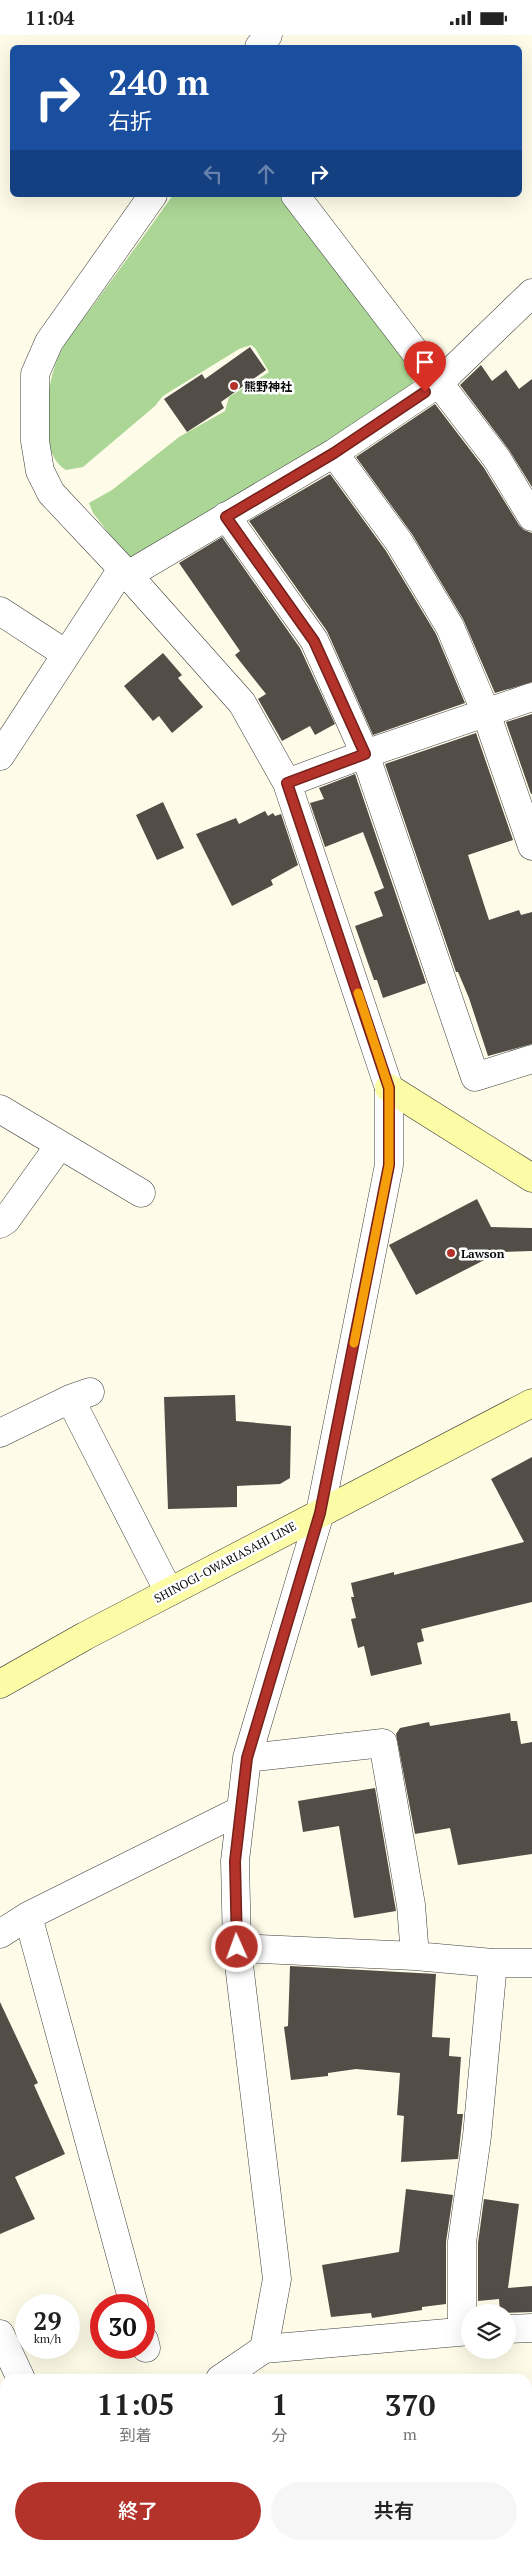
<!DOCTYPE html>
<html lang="ja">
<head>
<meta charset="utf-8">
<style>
	:root { --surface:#fff; --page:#f6f6f6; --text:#222; --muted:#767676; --accent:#b33229 }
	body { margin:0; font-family:"PT Serif","Noto Sans JP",serif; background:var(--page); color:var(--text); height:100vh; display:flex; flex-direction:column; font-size:19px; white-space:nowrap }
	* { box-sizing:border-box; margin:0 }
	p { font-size:16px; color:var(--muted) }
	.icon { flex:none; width:28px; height:28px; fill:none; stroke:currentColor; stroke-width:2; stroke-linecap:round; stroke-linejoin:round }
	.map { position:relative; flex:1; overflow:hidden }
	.drawer { position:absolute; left:0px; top:2339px; width:532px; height:176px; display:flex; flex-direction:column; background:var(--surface); border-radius:15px 15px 0 0; box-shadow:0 5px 20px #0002 }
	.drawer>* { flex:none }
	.banner { position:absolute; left:10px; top:10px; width:512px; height:152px; border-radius:8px; box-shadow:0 5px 20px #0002; background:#1a4fa0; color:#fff; overflow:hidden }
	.buttons { position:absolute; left:461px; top:2269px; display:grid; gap:10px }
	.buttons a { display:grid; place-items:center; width:55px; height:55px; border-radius:50%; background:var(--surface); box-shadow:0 5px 20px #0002; font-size:25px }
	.speed { position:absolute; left:15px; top:2259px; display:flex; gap:10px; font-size:25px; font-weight:700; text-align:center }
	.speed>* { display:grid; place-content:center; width:65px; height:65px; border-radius:50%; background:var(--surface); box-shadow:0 5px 20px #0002; line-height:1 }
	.speed small { font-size:12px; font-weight:400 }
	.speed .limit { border:8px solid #d22; background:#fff; color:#111 }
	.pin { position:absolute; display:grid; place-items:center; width:42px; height:42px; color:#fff; margin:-51px -21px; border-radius:50% 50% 50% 0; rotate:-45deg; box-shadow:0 0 5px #0007 }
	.pin .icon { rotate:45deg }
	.me { position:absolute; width:55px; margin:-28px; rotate:358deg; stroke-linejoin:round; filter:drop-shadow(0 0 4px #0008) }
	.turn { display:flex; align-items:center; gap:18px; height:105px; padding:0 15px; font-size:22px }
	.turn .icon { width:65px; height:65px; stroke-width:2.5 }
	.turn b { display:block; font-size:35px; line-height:42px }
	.lanes { display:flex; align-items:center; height:48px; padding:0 15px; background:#0003; justify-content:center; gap:25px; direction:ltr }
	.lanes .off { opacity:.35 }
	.eta { display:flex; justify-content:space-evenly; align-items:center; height:85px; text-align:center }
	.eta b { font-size:30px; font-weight:600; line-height:35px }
	.primary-button { display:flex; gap:10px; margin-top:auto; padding:10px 15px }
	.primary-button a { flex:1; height:58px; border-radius:30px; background:var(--accent); color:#fff; font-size:20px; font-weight:600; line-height:58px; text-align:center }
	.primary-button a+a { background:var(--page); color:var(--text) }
	.status { display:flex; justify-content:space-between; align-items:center; height:35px; padding:0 25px; background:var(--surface); direction:ltr }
	.status svg { height:14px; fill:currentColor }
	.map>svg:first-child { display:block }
	.forest { fill:#abd695 }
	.building { fill:#524d47 }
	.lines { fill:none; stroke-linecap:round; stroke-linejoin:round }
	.street-casing { stroke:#3d3d3d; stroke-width:29 }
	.secondary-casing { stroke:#2c2c2c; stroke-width:29 }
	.street { stroke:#fff; stroke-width:28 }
	.secondary { stroke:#fcfba6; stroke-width:28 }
	.route-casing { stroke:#74201b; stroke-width:12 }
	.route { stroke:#b33229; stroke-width:9 }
	.slow { stroke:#f59e0b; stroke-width:9 }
	.poi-dot { fill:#b33229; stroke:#fff; stroke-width:2 }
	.labels { text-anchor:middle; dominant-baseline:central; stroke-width:5; stroke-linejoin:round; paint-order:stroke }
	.poi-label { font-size:12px; font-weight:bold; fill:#0a0a0a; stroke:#fff; text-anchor:start }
	.street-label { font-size:12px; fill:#0a0a0a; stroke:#fff }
</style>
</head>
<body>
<div class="status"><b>11:04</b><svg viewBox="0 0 49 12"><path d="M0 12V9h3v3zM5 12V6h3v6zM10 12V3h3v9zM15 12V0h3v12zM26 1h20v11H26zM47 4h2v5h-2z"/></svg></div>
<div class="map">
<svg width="532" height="2514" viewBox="0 0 532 2514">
	<rect width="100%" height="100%" fill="#fefce8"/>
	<path class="forest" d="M 173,160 L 280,160 L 408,325 C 415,340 416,347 406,361 L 131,523 L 125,519 L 93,478 L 89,468 L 112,455 L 179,402 L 225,376 L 229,362 L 269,337 L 255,313 L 251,310 L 239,314 L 163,361 L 155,371 L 83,432 L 66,435 C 34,416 47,342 62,314 C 71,297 86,281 97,265 C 123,230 148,195 173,160 Z"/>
	<path class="building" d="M 250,312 L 266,335 L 221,367 L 224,373 L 187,397 L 164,364 L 202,339 L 205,344 Z
		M 481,330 L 492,346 L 506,335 L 519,354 L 532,344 L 532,452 L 509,415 L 460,350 Z
		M 435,369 L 484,433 L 519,490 L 524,495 L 532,498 L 532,647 L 495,658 L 463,584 L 412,499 L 356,422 Z
		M 330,439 L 386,516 L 436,599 L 465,668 L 373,700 L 327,596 L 249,486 Z
		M 222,502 L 300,613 L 335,689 L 315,700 L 310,691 L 282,706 L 258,664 L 266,659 L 235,620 L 240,616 L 179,528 Z
		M 163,618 L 182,640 L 178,643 L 203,672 L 172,698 L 159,681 L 153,686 L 124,651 Z
		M 532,679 L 532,759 L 531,759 L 506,687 Z
		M 476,698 L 513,805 L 468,820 L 489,885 L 519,875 L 521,880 L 532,877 L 532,1009 L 488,1021 L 469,963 L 458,937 L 456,937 L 385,729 Z
		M 355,739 L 426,948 L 383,963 L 377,945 L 374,945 L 355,891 L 383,881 L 374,857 L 384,853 L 363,797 L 325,812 L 310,768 L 324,764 L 319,753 Z
		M 163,767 L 184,813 L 157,825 L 136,780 Z
		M 265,776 L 268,781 L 273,778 L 275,781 L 281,779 L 298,830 L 271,845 L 273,850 L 232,871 L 196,799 L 236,783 L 239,789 Z
		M 477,1164 L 491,1192 L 532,1193 L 532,1216 L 500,1217 L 416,1260 L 389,1210 Z
		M 235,1360 L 236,1386 L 291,1391 L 290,1443 L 280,1449 L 237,1451 L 237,1472 L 168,1474 L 164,1362 Z
		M 532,1422 L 532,1567 L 421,1594 L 424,1606 L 417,1608 L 422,1629 L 371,1641 L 364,1611 L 358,1613 L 351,1584 L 356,1583 L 351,1562 L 354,1562 L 351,1548 L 394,1537 L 394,1540 L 524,1507 L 491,1444 Z
		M 510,1678 L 511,1686 L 517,1686 L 521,1709 L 532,1707 L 532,1819 L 458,1830 L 450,1793 L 415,1799 L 396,1699 L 400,1693 L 429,1687 L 430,1691 Z
		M 375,1753 L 396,1876 L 354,1883 L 339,1791 L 303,1797 L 298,1766 Z
		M 290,1931 L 436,1939 L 432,2002 L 450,2003 L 449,2021 L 461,2022 L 457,2079 L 463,2079 L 458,2124 L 401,2127 L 404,2081 L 397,2080 L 400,2038 L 356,2034 L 328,2038 L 328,2041 L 291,2045 L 284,1992 L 288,1991 Z
		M 0,1967 L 38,2048 L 34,2050 L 65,2119 L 15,2142 L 35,2184 L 0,2199 Z
		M 406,2154 L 453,2160 L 446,2207 L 446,2269 L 422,2272 L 422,2275 L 372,2283 L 371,2278 L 331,2282 L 322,2230 L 399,2217 Z
		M 484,2164 L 519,2169 L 508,2253 L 532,2251 L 532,2277 L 500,2278 L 499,2264 L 478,2266 L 478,2208 Z"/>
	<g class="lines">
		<g class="street-casing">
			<path id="street" d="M 259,12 L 268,0
				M 153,160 L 49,307 L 35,339 L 35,406 L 40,436 L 51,458 L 128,540 L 242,668 L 287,748 L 389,1053 L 389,1130 L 320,1478 L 247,1723 L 235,1826 L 237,1913 L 277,2244 L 264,2314 L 220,2344
				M 295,160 L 497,424 L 532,482
				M 334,418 L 399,507 L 450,592 L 486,678 L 532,811
				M 226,481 L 314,605 L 365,719 L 475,1042 L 532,1024
				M 128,540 L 334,418 L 440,347 L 532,258
				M 0,576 L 66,619
				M 0,721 L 122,534
				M 287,748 L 365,719 L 532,662
				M 0,1074 L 141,1158
				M 0,1189 L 6,1185 L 59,1111
				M 70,1364 L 169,1557
				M 0,1398 L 70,1364 L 90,1357
				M 247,1723 L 383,1708 L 411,1870 L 415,1921
				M 28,1881 L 134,2270
				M 0,1899 L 28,1881 L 241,1775
				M 237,1913 L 415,1921 L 493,1928 L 532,1928
				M 508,2294 L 532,2293
				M 462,2296 L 462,2207 L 477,2101 L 493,1928
				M 0,2299 L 21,2344
				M 144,2305 L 146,2313
				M 264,2314 L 470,2296
				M 0,2460 L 5,2458
				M 96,2510 L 97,2514
				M 339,2510 L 340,2514"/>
		</g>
		<g class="secondary-casing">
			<path id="secondary" d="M 389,1053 L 532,1143
				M 0,1649 L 85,1601 L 532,1368"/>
		</g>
		<use href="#street" class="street"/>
		<use href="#secondary" class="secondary"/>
	</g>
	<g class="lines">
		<g class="route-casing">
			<path id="route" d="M 237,1912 L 235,1826 L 247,1723 L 320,1478 L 389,1130 L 389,1053 L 287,748 L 365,719 L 314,606 L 226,482 L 334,418 L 425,357"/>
		</g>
		<use href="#route" class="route"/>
		<path class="slow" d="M 354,1308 L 389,1130 L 389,1053 L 358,958"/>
	</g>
	<g class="poi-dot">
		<circle cx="234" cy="351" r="5"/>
		<circle cx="451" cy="1218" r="5"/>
	</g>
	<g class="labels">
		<g class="poi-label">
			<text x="244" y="351">熊野神社</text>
			<text x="461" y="1218">Lawson</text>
		</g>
		<g class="street-label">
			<text transform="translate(225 1527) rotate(-28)">SHINOGI-OWARIASAHI LINE</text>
		</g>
	</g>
</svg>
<div class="buttons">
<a><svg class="icon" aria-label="layers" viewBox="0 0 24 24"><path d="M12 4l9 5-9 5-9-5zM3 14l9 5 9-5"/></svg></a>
</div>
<div class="speed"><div>29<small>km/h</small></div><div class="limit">30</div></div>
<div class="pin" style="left:425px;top:357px;background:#d93025"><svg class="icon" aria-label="arrive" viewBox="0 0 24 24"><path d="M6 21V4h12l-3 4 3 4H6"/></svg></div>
<svg class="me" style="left:237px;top:1912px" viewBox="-20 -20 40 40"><circle r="17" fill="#b33229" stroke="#fff" stroke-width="3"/><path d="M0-11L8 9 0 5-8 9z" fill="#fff"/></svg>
<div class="banner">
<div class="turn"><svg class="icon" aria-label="right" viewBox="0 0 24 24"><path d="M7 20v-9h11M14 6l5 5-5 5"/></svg><div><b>240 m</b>右折</div></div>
<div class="lanes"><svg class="icon off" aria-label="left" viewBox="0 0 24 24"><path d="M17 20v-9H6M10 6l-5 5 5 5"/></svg><svg class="icon off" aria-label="ahead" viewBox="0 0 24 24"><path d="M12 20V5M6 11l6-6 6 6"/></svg><svg class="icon" aria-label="right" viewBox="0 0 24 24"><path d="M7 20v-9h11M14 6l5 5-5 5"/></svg></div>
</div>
<section class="drawer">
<div class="eta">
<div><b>11:05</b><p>到着</p></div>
<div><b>1</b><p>分</p></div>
<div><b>370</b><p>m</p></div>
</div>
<div class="primary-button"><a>終了</a><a>共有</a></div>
</section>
</div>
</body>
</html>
